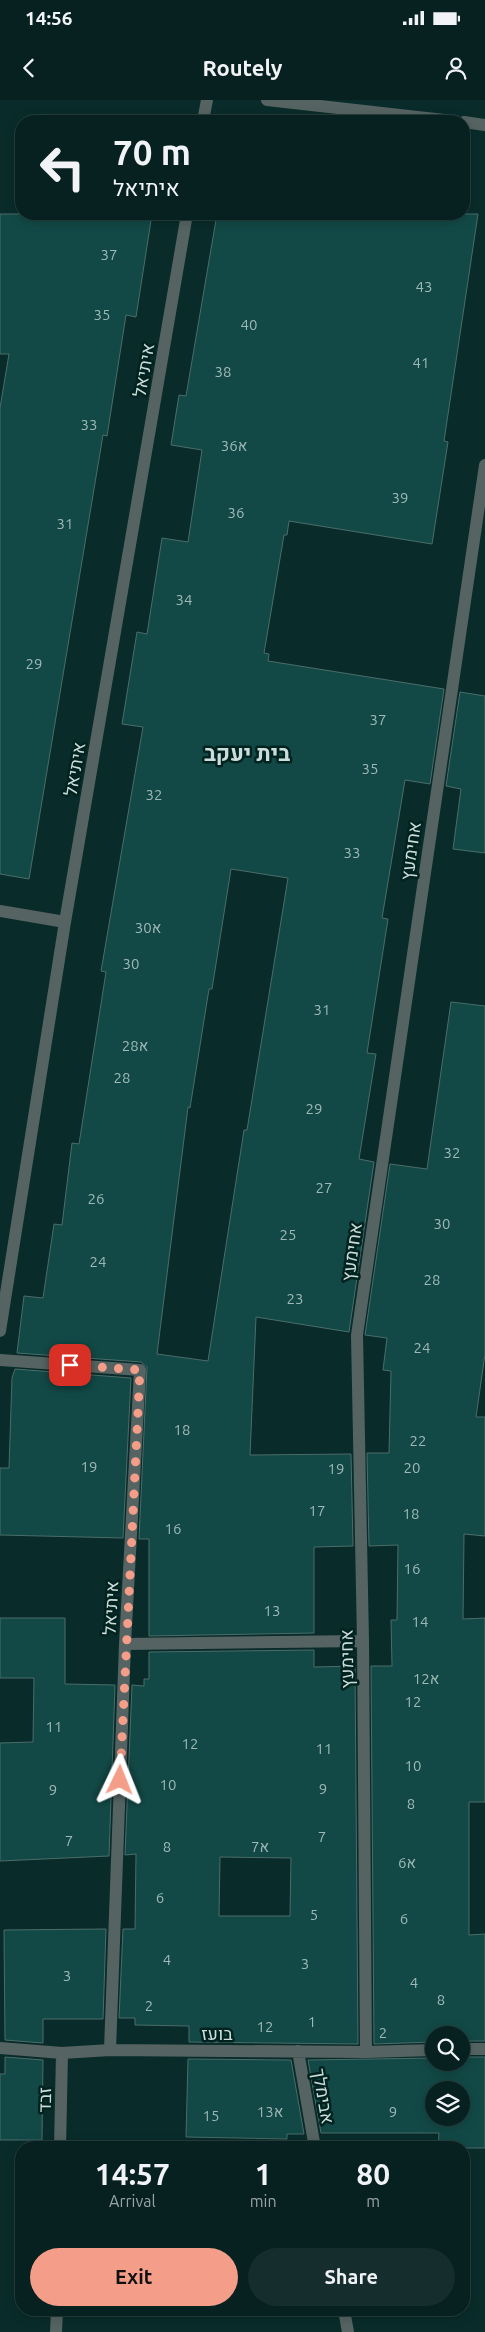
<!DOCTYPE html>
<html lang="en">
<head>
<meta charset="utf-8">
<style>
	:root { --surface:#072120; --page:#152e2d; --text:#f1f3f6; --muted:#98a3a5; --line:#283e3e; --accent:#f49e89 }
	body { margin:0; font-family:Ubuntu,Heebo,sans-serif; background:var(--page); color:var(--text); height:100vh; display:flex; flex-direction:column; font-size:19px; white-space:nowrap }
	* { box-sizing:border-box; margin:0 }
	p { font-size:16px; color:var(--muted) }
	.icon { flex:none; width:28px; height:28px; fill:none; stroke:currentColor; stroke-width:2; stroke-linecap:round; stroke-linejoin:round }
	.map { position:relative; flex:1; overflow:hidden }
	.panel { position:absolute; left:15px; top:2041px; width:455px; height:175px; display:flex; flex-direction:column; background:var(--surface); border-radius:20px; box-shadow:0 2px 12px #0003,0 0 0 1px var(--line) }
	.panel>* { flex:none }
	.guide { position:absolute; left:15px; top:15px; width:455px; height:105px; border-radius:20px; box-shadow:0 2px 12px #0003,0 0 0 1px var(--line); background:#072120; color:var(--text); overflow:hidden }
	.fabs { position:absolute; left:425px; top:1926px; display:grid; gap:10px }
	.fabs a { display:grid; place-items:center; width:45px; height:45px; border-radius:50%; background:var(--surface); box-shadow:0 2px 12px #0003,0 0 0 1px var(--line); font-size:25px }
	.pin { position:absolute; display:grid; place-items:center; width:42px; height:42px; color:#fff; margin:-21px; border-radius:10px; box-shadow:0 2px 8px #0006 }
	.me { position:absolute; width:55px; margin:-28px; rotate:2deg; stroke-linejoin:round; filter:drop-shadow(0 0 4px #0008) }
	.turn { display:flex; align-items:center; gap:18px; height:105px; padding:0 15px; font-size:22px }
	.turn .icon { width:65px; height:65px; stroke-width:2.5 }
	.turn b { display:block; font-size:35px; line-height:42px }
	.eta { display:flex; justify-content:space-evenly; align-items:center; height:85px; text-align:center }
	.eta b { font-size:30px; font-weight:600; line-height:35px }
	.cta { display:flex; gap:10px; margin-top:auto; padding:10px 15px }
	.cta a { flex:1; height:58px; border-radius:30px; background:var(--accent); color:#111; font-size:20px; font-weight:600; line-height:58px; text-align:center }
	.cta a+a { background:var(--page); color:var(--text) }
	.status { display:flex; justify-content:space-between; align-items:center; height:35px; padding:0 25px; background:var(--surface); direction:ltr }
	.status svg { height:14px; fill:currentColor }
	header { display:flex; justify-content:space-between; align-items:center; height:65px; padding:0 15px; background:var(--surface); font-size:22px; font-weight:600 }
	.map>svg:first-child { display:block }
	.building { fill:#124946; stroke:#4b6d6a; fill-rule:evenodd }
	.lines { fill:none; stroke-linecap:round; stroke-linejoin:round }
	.minor { stroke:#556462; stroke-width:12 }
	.route { stroke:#f49e89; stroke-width:9; stroke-dasharray:0 16.2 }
	.labels { text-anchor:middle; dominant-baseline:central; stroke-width:5; stroke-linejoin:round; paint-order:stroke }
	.number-label { font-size:15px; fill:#9db8b6 }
	.street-label { font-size:18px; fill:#cbdddb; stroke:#002320 }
	.district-label { font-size:22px; font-weight:bold; fill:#cbdddb; stroke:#002320 }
</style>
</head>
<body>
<div class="status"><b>14:56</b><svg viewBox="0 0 49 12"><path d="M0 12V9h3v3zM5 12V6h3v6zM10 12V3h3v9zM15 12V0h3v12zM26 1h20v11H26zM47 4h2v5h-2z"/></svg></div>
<header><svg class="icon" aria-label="back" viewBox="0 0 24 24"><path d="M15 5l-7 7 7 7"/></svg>Routely<svg class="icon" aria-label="person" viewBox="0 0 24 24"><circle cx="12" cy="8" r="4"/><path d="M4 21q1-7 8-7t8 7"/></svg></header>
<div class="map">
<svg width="485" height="2232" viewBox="0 0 485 2232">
	<rect width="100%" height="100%" fill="#092c2a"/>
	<path class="building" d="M 0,114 L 152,114 L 136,217 L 126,215 L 107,336 L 103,335 L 29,779 L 0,774 L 0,308 L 9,254 L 0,254 Z
		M 217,114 L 478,114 L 444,341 L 448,342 L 432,444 L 289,421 L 287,435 L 284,435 L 264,553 L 269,554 L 268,561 L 444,589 L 430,684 L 405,680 L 382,818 L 388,819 L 367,953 L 376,954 L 359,1059 L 374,1062 L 349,1232 L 256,1217 L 250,1355 L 351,1354 L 353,1446 L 314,1447 L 314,1533 L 149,1536 L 149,1439 L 139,1439 L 147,1267 L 141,1262 L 17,1253 L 24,1196 L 43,1198 L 54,1124 L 62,1125 L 72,1043 L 79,1044 L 106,872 L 101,871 L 143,627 L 122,624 L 137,532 L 147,534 L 162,438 L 188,442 L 202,350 L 171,345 L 179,295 L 186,296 ZM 231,769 L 288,778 L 247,1030 L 244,1030 L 208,1261 L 157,1254 L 188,1007 L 190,1008 L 209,889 L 212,889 Z
		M 460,592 L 485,596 L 485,753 L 453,749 L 461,689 L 446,686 Z
		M 451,902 L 485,906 L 485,1254 L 476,1317 L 485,1317 L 485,1436 L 464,1434 L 463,1519 L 485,1518 L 485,1702 L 469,1702 L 469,1835 L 485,1834 L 485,1941 L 461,1941 L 461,1935 L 434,1935 L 434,1942 L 374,1944 L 371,1566 L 392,1566 L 391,1520 L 397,1520 L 398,1445 L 369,1446 L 367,1353 L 389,1353 L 391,1271 L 383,1270 L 387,1238 L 365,1235 L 390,1064 L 427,1069 Z
		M 15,1269 L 131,1278 L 123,1438 L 0,1435 L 0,1368 L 9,1368 L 12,1278 Z
		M 0,1518 L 65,1518 L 65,1584 L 115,1585 L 109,1756 L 0,1761 L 0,1643 L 33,1642 L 34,1578 L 0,1578 Z
		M 314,1550 L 314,1567 L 355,1566 L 358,1944 L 189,1942 L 189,1926 L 135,1925 L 135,1918 L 119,1918 L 123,1829 L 135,1829 L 136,1754 L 125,1755 L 132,1585 L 144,1586 L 144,1579 L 149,1579 L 149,1552 ZM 220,1757 L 291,1758 L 290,1816 L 219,1816 Z
		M 106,1829 L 103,1919 L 43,1919 L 43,1943 L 5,1940 L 4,1830 Z
		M 5,1957 L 43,1960 L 42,2040 L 0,2040 L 0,1974 L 5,1974 Z
		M 461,1957 L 485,1957 L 485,2048 L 438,2048 L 439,2033 L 321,2033 L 308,1960 L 434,1958 L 434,1962 L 461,1962 ZM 434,1990 L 461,1990 L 461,2018 L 434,2018 Z
		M 188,1959 L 291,1960 L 304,2034 L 287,2034 L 287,2039 L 186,2037 Z"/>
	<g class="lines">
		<path class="minor" d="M 267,0 L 453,21
			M 203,21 L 207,0
			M 464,22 L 485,25
			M 0,811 L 65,822
			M 0,1231 L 65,822 L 187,114
			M 0,1260 L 140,1270 L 125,1544 L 110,1950
			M 125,1544 L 363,1541
			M 0,1948 L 62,1953 L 110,1950 L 366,1952 L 434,1950
			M 461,1949 L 485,1949
			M 298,1951 L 315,2048
			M 366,1952 L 363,1541 L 357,1235 L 485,365
			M 60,2048 L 62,1953
			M 344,2210 L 348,2232
			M 56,2232 L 57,2210"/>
	</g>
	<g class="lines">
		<path class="route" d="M 70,1265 L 140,1270 L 120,1680"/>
	</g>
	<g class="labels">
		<g class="number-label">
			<text x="109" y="154">37</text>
			<text x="424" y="186">43</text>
			<text x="102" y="214">35</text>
			<text x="249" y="224">40</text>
			<text x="421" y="262">41</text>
			<text x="223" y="271">38</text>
			<text x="89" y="324">33</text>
			<text x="234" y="345">36א</text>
			<text x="400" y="397">39</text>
			<text x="236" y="412">36</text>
			<text x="65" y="423">31</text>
			<text x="184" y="499">34</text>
			<text x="34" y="563">29</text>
			<text x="378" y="619">37</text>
			<text x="370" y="668">35</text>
			<text x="154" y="694">32</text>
			<text x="352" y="752">33</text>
			<text x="148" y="827">30א</text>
			<text x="131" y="863">30</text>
			<text x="322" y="909">31</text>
			<text x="135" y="945">28א</text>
			<text x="122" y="977">28</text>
			<text x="314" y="1008">29</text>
			<text x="452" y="1052">32</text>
			<text x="324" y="1087">27</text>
			<text x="96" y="1098">26</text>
			<text x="442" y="1123">30</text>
			<text x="288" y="1134">25</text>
			<text x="98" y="1161">24</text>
			<text x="432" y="1179">28</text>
			<text x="295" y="1198">23</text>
			<text x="422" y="1247">24</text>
			<text x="182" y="1329">18</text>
			<text x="418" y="1340">22</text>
			<text x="89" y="1366">19</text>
			<text x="412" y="1367">20</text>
			<text x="336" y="1368">19</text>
			<text x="317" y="1410">17</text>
			<text x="411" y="1413">18</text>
			<text x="173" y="1428">16</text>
			<text x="412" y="1468">16</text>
			<text x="272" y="1510">13</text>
			<text x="420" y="1521">14</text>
			<text x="426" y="1578">12א</text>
			<text x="413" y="1601">12</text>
			<text x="54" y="1626">11</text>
			<text x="190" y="1643">12</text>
			<text x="324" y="1648">11</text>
			<text x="413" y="1665">10</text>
			<text x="168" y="1684">10</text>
			<text x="323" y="1688">9</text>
			<text x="53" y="1689">9</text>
			<text x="411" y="1703">8</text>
			<text x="322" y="1736">7</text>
			<text x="69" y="1740">7</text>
			<text x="167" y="1746">8</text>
			<text x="260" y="1746">7א</text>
			<text x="407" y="1762">6א</text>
			<text x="160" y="1797">6</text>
			<text x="314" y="1814">5</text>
			<text x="404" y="1818">6</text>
			<text x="167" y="1859">4</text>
			<text x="305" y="1863">3</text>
			<text x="67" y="1875">3</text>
			<text x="414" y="1882">4</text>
			<text x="441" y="1899">8</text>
			<text x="149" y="1905">2</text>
			<text x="312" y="1921">1</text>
			<text x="265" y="1926">12</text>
			<text x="383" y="1932">2</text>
			<text x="270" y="2011">13א</text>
			<text x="393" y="2011">9</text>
			<text x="211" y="2015">15</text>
		</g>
		<g class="street-label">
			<text transform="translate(143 270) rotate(-80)">איתיאל</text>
			<text transform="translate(74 669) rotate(-80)">איתיאל</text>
			<text transform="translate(410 751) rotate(-82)">אחימעץ</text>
			<text transform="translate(351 1152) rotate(-82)">אחימעץ</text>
			<text transform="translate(110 1508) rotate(-87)">איתיאל</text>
			<text transform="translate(346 1559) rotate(-91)">אחימעץ</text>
			<text x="217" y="1933">בועז</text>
			<text transform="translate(324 1996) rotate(80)">אבימלך</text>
			<text transform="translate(44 2000) rotate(-89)">זבד</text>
		</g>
		<g class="district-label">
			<text x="247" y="652">בית יעקב</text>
		</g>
	</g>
</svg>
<div class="fabs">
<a><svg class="icon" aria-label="search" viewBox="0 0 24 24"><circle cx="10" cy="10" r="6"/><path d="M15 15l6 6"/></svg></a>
<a><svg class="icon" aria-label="layers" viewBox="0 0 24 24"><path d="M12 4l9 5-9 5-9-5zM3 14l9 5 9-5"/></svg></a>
</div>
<div class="pin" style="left:70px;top:1265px;background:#d93025"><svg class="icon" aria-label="arrive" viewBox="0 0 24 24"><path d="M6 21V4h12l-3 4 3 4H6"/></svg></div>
<svg class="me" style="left:120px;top:1680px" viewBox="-20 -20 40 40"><path d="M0-17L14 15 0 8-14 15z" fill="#f49e89" stroke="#fff" stroke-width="4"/></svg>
<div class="guide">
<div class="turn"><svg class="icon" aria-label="left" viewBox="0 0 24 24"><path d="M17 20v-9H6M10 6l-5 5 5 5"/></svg><div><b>70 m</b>איתיאל</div></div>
</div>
<section class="panel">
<div class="eta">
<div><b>14:57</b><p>Arrival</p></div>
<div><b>1</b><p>min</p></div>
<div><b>80</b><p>m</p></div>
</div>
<div class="cta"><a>Exit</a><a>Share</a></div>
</section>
</div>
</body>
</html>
